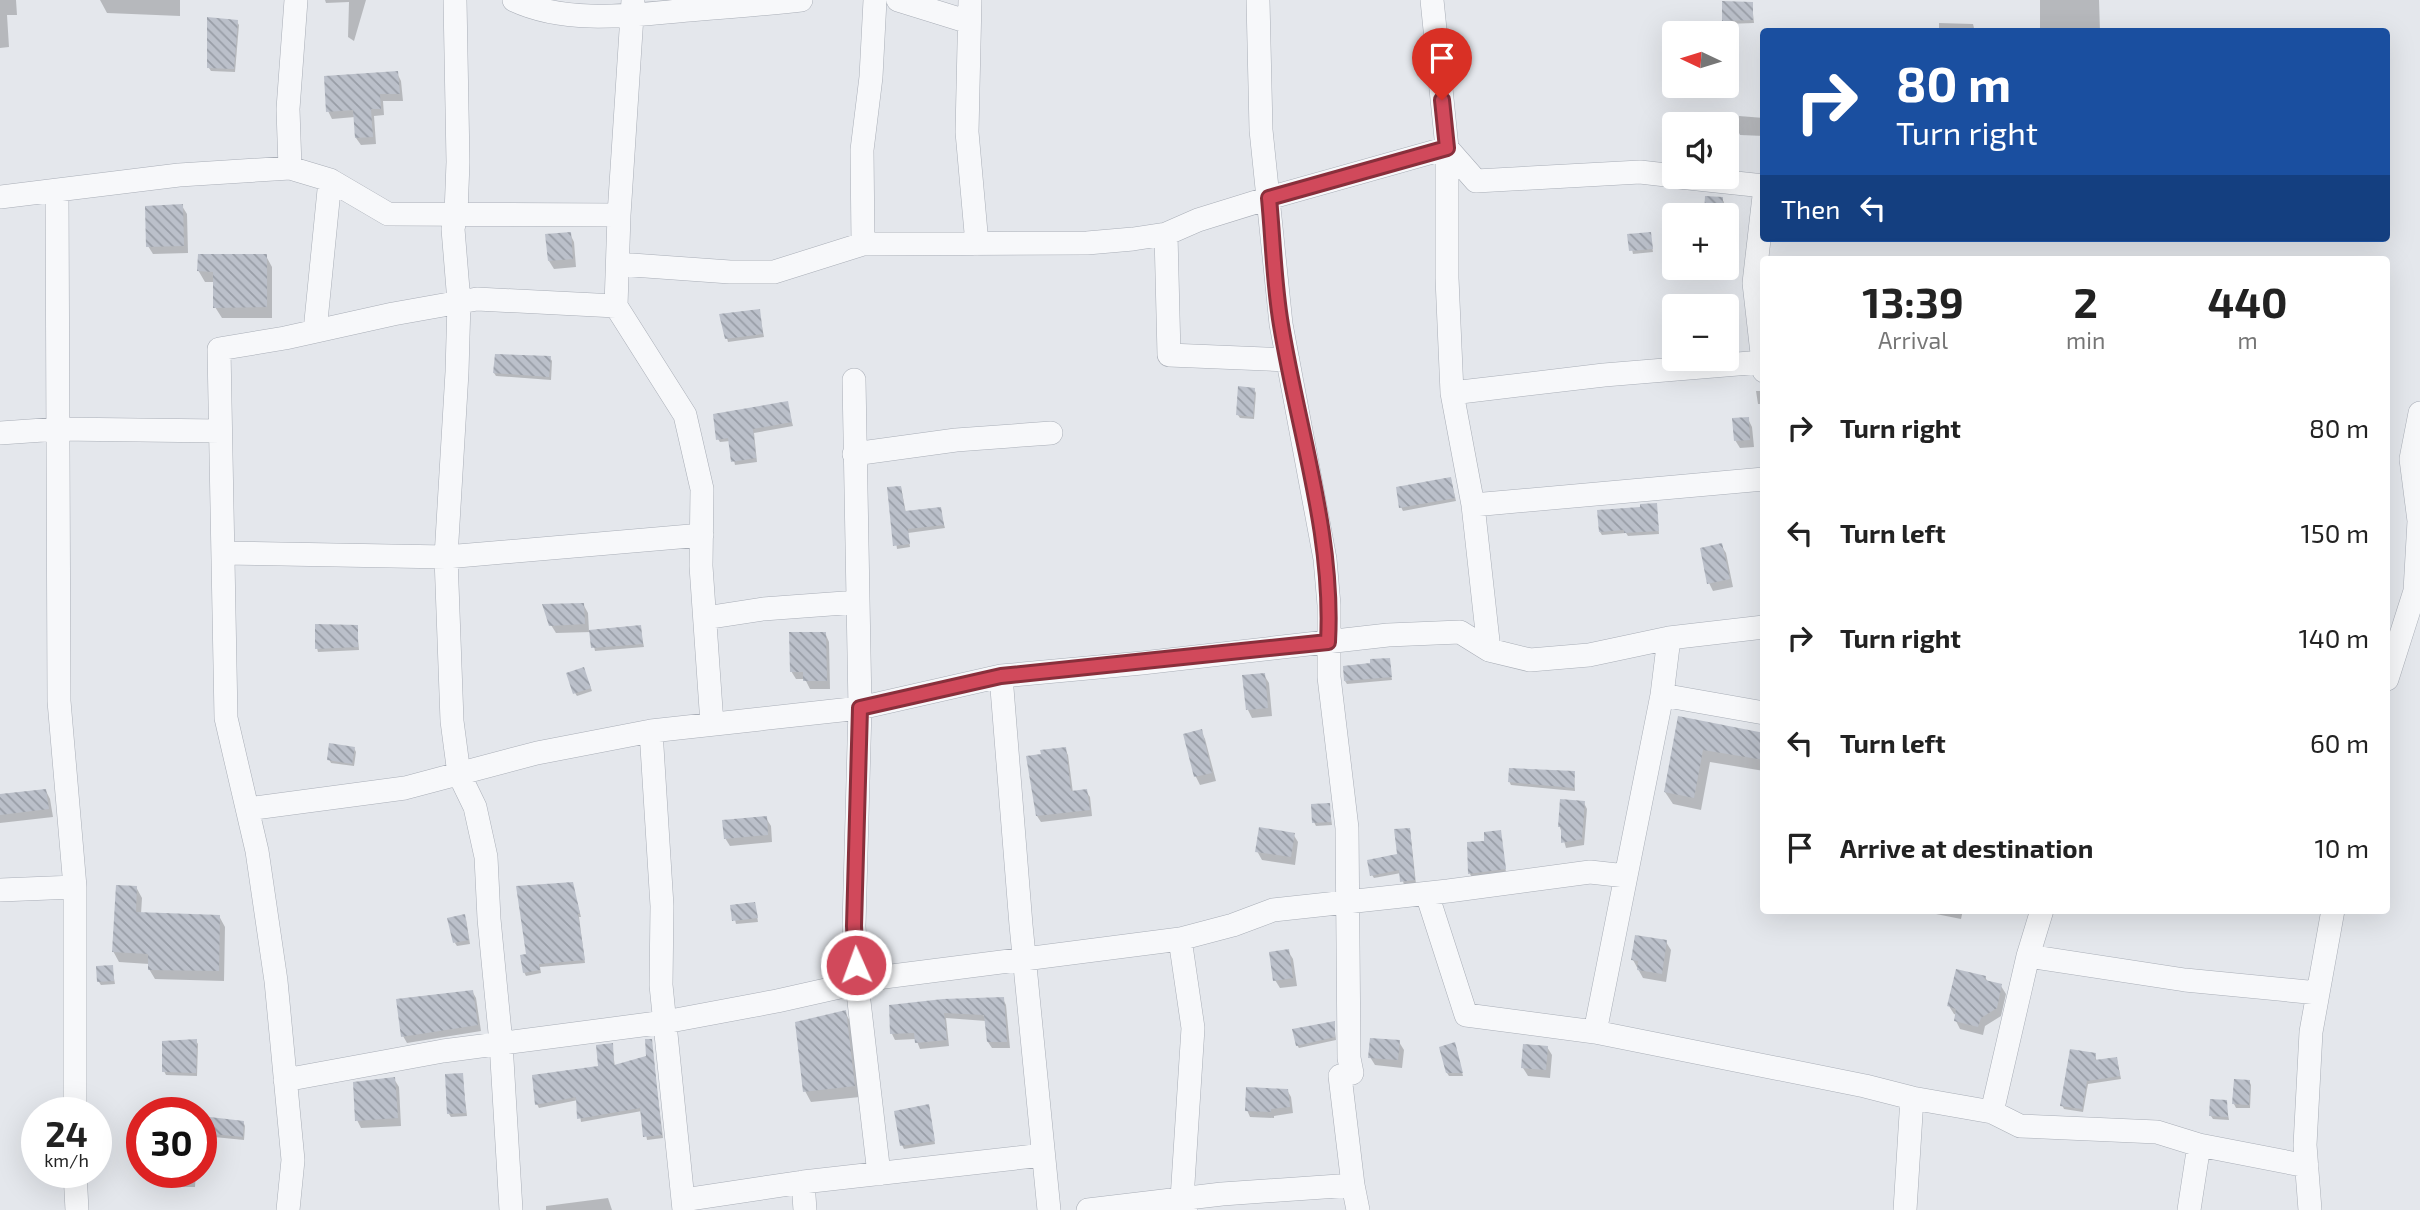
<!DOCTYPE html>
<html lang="en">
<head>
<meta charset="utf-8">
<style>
	:root { --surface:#fff; --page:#f6f6f6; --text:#222; --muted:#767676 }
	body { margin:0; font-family:"Exo 2",sans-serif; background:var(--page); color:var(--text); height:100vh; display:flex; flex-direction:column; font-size:26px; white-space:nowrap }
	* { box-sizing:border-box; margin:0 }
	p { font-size:23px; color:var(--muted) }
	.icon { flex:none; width:38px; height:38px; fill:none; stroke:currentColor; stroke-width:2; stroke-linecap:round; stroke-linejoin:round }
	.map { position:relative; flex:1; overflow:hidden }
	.panel { position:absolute; left:1760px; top:256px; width:630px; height:658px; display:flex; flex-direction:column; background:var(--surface); border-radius:7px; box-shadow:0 7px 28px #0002 }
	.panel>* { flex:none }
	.banner { position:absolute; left:1760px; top:28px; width:630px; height:214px; border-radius:7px; box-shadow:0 7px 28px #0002; background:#1a4fa0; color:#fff; overflow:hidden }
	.needle { width:46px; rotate:274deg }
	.fabs { position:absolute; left:1662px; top:21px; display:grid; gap:14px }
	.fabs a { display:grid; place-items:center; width:77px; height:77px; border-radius:7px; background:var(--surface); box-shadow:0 7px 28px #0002; font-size:35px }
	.speed { position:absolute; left:21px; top:1097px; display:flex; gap:14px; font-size:35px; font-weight:700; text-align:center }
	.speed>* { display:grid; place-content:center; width:91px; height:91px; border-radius:50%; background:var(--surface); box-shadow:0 7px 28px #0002; line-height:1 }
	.speed small { font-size:18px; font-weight:400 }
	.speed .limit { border:10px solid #d22; background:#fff; color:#111 }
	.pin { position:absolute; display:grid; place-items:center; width:60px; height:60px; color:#fff; margin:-72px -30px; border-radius:50% 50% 50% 0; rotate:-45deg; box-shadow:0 0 7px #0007 }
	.pin .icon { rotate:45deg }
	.me { position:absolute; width:77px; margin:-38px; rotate:358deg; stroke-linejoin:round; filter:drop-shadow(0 0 5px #0008) }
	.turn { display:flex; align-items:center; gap:24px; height:147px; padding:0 21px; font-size:32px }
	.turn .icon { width:91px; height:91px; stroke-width:2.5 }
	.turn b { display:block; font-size:49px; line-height:60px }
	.then { display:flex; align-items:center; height:66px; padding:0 21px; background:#0003; gap:14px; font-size:26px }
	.eta { display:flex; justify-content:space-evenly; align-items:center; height:119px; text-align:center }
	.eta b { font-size:42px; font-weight:700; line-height:49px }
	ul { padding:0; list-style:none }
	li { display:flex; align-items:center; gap:21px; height:105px; padding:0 21px }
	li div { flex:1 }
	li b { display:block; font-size:26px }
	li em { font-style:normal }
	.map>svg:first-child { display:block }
	.shadow { fill:#0003 }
	.building { fill:url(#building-back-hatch) }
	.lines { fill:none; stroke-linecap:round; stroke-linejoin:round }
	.minor-casing { stroke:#a9aeb7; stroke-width:24 }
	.minor { stroke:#f7f8fa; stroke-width:23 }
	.route-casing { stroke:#882f3b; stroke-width:18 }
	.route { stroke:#d1495b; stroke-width:12 }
</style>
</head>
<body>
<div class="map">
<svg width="2420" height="1210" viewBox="0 0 2420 1210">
	<defs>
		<pattern id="building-back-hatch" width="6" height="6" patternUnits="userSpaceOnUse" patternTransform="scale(1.75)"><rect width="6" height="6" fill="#bbc0ca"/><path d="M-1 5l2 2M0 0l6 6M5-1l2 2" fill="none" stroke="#989da6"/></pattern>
	</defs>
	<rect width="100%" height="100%" fill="#e4e7ec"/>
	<path class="shadow" d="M 0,0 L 16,0 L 17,15 L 7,15 L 9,47 L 0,48 Z
		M 100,0 L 180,0 L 180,16 L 107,13 Z
		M 325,0 L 366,0 L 354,41 L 348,37 L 349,2 L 326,3 Z
		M 2040,0 L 2099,0 L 2100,32 L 2040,32 Z
		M 1752,4 L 1754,23 L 1726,24 L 1724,20 Z
		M 237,22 L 239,25 L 235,72 L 211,71 L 209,68 Z
		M 1939,23 L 1973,24 L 1975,32 L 1939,32 Z
		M 397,73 L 401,81 L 403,101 L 383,101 L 384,115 L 374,116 L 376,144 L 361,145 L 356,138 L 355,117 L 332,119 L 328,111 Z
		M 1739,116 L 1764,118 L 1764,136 L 1740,135 L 1738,131 Z
		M 1722,199 L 1724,202 L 1723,215 L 1706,215 Z
		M 182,206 L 187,214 L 188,253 L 153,254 L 148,246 Z
		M 570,234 L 574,242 L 576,267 L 554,269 L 549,261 Z
		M 1650,234 L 1653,252 L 1633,254 L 1629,236 Z
		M 266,256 L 272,267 L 272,318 L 222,318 L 215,307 L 215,282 L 205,282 L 198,270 Z
		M 759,311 L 764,337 L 728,342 L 721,315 Z
		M 550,358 L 552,361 L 551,380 L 496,376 L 494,373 Z
		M 1254,389 L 1256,393 L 1254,419 L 1240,418 L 1238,415 Z
		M 1756,391 L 1764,391 L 1764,404 L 1758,404 Z
		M 787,403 L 793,426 L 754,433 L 757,462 L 735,465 L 730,441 L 720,442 L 718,439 Z
		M 1748,419 L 1752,427 L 1754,447 L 1740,448 L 1735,440 Z
		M 1451,479 L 1456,501 L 1403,511 L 1401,507 Z
		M 901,487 L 906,513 L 940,509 L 945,528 L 908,533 L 910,547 L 897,549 L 889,489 Z
		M 1656,504 L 1659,534 L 1628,536 L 1626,533 L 1602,535 L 1600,532 L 1641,508 Z
		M 1721,545 L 1726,553 L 1733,587 L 1713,591 L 1709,583 Z
		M 583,604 L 588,613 L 589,631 L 640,627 L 644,647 L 595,651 L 591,632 L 556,633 L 551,625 Z
		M 357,627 L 359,650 L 318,652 L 317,648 Z
		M 825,633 L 829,642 L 830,689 L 810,689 L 805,679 L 796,679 L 791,671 Z
		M 1389,660 L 1392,680 L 1347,684 L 1345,681 Z
		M 585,673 L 592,691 L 577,696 L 575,693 Z
		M 1264,675 L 1269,683 L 1272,716 L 1252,718 L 1248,710 Z
		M 1679,718 L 1764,735 L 1764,771 L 1710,762 L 1701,810 L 1673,804 L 1665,792 Z
		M 1201,731 L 1205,739 L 1216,781 L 1200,785 L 1196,777 Z
		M 354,748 L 356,752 L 354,766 L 331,763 L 329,759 Z
		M 1065,749 L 1068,755 L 1073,793 L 1086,791 L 1090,797 L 1092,816 L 1041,822 L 1037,816 Z
		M 1574,772 L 1575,791 L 1511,785 L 1509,781 Z
		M 46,791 L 50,799 L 53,817 L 0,823 L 0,796 Z
		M 1584,803 L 1587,809 L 1584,845 L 1566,848 L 1560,827 Z
		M 1329,804 L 1332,825 L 1316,826 L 1314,822 Z
		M 766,818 L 771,826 L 772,842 L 730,846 L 725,838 Z
		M 1410,829 L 1416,884 L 1404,885 L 1401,873 L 1374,878 L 1372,875 L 1399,855 Z
		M 1500,832 L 1506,872 L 1472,877 L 1470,874 Z
		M 1293,834 L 1298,842 L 1295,865 L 1262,860 L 1257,851 Z
		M 572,884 L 581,917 L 579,917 L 585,963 L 540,967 L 541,973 L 526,976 L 524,972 L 528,955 Z
		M 136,887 L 142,898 L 141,914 L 219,916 L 225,927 L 224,981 L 155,979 L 149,969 L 149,964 L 119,962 L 113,951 Z
		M 755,904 L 758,922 L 736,924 L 732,906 Z
		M 1934,910 L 1963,910 L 1961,919 L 1936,914 Z
		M 466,919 L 470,944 L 457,946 L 455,943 Z
		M 1666,942 L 1671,950 L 1666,982 L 1643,978 L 1633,960 Z
		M 1288,951 L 1293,959 L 1297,986 L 1280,988 L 1275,980 Z
		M 112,967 L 115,984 L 101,985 L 99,982 Z
		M 1985,977 L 1988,982 L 2001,986 L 2006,994 L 2001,1016 L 1985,1026 L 1983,1035 L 1960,1029 L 1956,1021 L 1957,1015 L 1954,1014 L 1949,1006 Z
		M 472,991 L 476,998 L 481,1031 L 407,1043 L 403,1036 Z
		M 1003,999 L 1006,1005 L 1010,1048 L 992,1048 L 988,1042 L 986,1021 L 946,1018 L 949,1046 L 920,1049 L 916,1039 L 895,1040 L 892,1034 L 891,1006 Z
		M 845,1012 L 851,1023 L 860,1097 L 811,1102 L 805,1091 Z
		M 1334,1023 L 1336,1040 L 1299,1048 L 1297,1045 Z
		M 196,1041 L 198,1044 L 197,1076 L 166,1075 L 164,1071 Z
		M 651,1041 L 663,1138 L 647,1140 L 642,1111 L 581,1122 L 578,1100 L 539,1108 L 537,1104 L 599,1068 L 612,1045 L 615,1067 L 647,1058 Z
		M 1399,1042 L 1404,1050 L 1402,1068 L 1375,1065 L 1370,1057 Z
		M 1456,1047 L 1463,1076 L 1449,1076 L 1447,1073 Z
		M 1547,1047 L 1552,1055 L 1550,1078 L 1528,1076 L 1523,1068 Z
		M 2095,1055 L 2097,1062 L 2117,1059 L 2121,1079 L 2088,1084 L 2083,1112 L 2064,1109 L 2062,1105 Z
		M 462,1075 L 467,1116 L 451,1117 L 449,1114 Z
		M 394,1079 L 399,1087 L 401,1126 L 361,1128 L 357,1120 Z
		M 2249,1081 L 2251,1085 L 2250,1108 L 2236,1108 L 2234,1104 Z
		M 1287,1090 L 1291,1097 L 1293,1113 L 1274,1116 L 1274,1118 L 1250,1117 L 1247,1110 Z
		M 2226,1102 L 2229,1120 L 2213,1119 L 2211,1116 Z
		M 929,1106 L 935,1144 L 904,1149 L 902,1145 Z
		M 243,1122 L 245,1126 L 244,1140 L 204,1136 L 202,1132 Z
		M 178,1172 L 196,1172 L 195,1187 L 180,1187 Z
		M 608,1198 L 612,1210 L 546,1210 L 546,1206 Z"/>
	<path class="building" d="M 1722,1 L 1753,2 L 1753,20 L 1722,21 Z
		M 207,17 L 238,20 L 234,69 L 207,68 Z
		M 398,71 L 400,94 L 380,94 L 381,109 L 371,109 L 373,137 L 355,138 L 353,110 L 326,112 L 324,76 Z
		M 1705,196 L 1723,197 L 1722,215 L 1704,214 Z
		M 183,204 L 184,246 L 146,247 L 145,206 Z
		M 571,232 L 573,259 L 548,261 L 545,234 Z
		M 1651,232 L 1653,249 L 1629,251 L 1627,234 Z
		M 198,254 L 267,254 L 267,307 L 213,308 L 213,272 L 197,271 Z
		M 760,309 L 763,334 L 725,339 L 719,314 Z
		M 495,354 L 551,356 L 549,377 L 493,373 Z
		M 1238,386 L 1255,388 L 1253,417 L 1236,415 Z
		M 788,401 L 792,422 L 753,429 L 756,458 L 731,462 L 728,438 L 716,440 L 713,414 Z
		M 1749,417 L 1750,440 L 1734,441 L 1732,418 Z
		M 1451,477 L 1455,498 L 1399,508 L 1396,487 Z
		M 901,486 L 905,511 L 941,507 L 944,525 L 908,529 L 910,544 L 893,546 L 887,487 Z
		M 1657,503 L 1659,531 L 1624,533 L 1624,530 L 1599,532 L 1597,510 L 1640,507 L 1640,504 Z
		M 1722,543 L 1730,579 L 1707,584 L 1700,548 Z
		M 584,603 L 585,624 L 549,626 L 542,604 Z
		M 315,624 L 358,625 L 358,647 L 315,649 Z
		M 641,625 L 643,644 L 591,648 L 589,630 Z
		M 789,632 L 826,632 L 827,681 L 803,681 L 803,672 L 790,672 Z
		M 1390,658 L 1392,677 L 1344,681 L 1343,666 L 1370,663 L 1370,659 Z
		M 584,667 L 591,688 L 573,694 L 566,673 Z
		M 1265,673 L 1268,708 L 1246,710 L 1242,675 Z
		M 1678,716 L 1764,733 L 1764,760 L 1703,750 L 1694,798 L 1664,792 Z
		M 1202,729 L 1212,773 L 1194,777 L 1183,734 Z
		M 329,743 L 355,747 L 352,764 L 327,760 Z
		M 1066,747 L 1071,791 L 1087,789 L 1090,810 L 1036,816 L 1026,756 L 1041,754 L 1040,750 Z
		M 1509,768 L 1575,771 L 1574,788 L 1508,782 Z
		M 46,789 L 49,809 L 0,815 L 0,794 Z
		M 1560,799 L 1585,801 L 1582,839 L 1561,843 L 1561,827 L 1558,827 Z
		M 1330,803 L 1331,822 L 1312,823 L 1311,804 Z
		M 767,816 L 768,835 L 724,839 L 722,820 Z
		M 1259,827 L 1295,833 L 1291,857 L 1255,852 Z
		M 1410,828 L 1415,880 L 1400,882 L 1399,870 L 1370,876 L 1367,860 L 1397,854 L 1394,829 Z
		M 1501,830 L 1506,869 L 1468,874 L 1467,842 L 1484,841 L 1484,832 Z
		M 573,882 L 580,913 L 578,914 L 585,960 L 539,964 L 540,970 L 523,973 L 520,955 L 526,954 L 516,886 Z
		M 116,885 L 137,886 L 136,912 L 220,915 L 219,971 L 148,970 L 148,954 L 112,952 Z
		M 755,902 L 758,918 L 732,921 L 730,905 Z
		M 465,914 L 469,940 L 453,943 L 447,918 Z
		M 1635,935 L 1667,940 L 1662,974 L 1637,970 L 1638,961 L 1631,960 Z
		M 1289,949 L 1293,978 L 1273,981 L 1269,952 Z
		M 113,965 L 114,981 L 97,982 L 96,966 Z
		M 1956,969 L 1986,976 L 1985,980 L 2002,984 L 1997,1008 L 1981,1018 L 1978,1027 L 1954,1021 L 1956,1009 L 1947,1006 Z
		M 473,990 L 478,1025 L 401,1037 L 396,999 Z
		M 1004,997 L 1007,1042 L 987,1042 L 984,1015 L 944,1013 L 947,1040 L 915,1043 L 914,1033 L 890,1034 L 889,1005 L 943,999 Z
		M 846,1010 L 855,1086 L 803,1092 L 795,1022 Z
		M 1335,1021 L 1335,1037 L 1296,1046 L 1292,1029 Z
		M 1370,1038 L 1400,1040 L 1398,1060 L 1368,1058 Z
		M 197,1039 L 196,1073 L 162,1072 L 162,1041 Z
		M 645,1039 L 652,1039 L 662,1135 L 643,1137 L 640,1108 L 577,1119 L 576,1097 L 535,1105 L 532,1075 L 598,1066 L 596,1045 L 613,1043 L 614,1065 L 646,1056 Z
		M 1455,1042 L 1463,1073 L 1446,1073 L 1439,1047 Z
		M 1523,1044 L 1548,1046 L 1546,1070 L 1521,1068 Z
		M 2070,1049 L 2096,1053 L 2095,1060 L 2117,1057 L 2120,1076 L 2087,1081 L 2082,1109 L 2060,1106 Z
		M 463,1073 L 466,1113 L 447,1114 L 445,1074 Z
		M 395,1077 L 398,1118 L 355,1121 L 353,1082 Z
		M 2234,1079 L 2250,1080 L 2249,1105 L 2232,1104 Z
		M 1246,1087 L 1288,1089 L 1290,1107 L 1271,1109 L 1271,1112 L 1245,1111 Z
		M 2210,1099 L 2227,1100 L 2228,1117 L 2209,1116 Z
		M 929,1104 L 935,1141 L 900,1146 L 894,1111 Z
		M 201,1116 L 244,1121 L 243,1137 L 201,1133 Z"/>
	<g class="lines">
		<g class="minor-casing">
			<path id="minor" d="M 455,0 L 458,162 L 456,214 L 453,229 L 459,302 L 457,372 L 446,557 L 452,721 L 459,774 L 475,807 L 486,857 L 489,919 L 501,1043 L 511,1210
				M 514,0 C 568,25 632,15 689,10 C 727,7 764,4 801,0
				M 633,0 L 619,215 L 616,306 L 685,415 L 702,489 L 701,566 L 712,724
				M 898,0 L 969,22
				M 970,0 L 967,132 L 977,244
				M 1258,0 L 1261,130 L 1281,324 L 1325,559 L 1329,605 L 1329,677 L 1347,828 L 1349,1058 L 1352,1073 L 1340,1076 L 1353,1185 L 1358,1210
				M 1432,0 L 1447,148 L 1447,278 L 1452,393 L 1473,505 L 1489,650
				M 290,168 L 288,109 L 296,0
				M 1679,177 L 1764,186
				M 57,191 L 59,701 L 75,887 L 75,1113
				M 1764,196 L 1754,283 L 1764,371
				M 0,197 L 179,175 L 290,168 L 330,180 L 388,214 L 619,215
				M 1166,234 L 1169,355 L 1288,360
				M 863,244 L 862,150 L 871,77 L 875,0
				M 618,264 L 730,272 L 774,272 L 863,244 L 1087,243 L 1133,239 L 1166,234 L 1198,220 L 1269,198 L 1447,148 L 1476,181 L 1640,172 L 1675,176
				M 315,331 L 330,180
				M 854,380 L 860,708 L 854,926 L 857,984 L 879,1174
				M 1452,393 L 1604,375 L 1762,362
				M 0,433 L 58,429 L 220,431
				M 854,454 L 956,440 L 1051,433
				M 1473,505 L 1764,479
				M 223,553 L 446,557 L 702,535
				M 705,618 L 763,609 L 858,602
				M 1001,676 L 1021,925 L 1049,1210
				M 2387,679 L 2415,591 L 2419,521 L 2411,459 L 2420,413
				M 1662,695 L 1764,713
				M 651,731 L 662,906 L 661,985 L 684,1210
				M 248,809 L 405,788 L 537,753 L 651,731 L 860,708 L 1001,676 L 1142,663 L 1388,635 L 1460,632 L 1489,650 L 1530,660 L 1589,655 L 1669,638 L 1764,627
				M 0,890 L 75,887
				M 1427,894 L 1466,1015 L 1595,1032 L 1865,1086 L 1912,1098 L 1992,1112 L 2020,1126 L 2157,1132 L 2199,1145 L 2307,1166
				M 1180,939 L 1193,1028 L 1182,1199 L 1186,1210
				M 2028,956 L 2185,980 L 2318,993
				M 1595,1032 L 1662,695 L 1669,638
				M 285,1080 L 443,1051 L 665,1022 L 777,1001 L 884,977 L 1180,939 L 1233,925 L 1273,910 L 1448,891 L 1590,872 L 1626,876
				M 1992,1112 L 2028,956 L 2042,910
				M 75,1172 L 77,1210
				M 803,1182 L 805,1210
				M 683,1200 L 803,1182 L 1043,1155
				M 288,1210 L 293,1160 L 276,981 L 257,851 L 226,718 L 219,349 L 285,338 L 393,314 L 477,299 L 616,306
				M 1088,1210 L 1222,1194 L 1353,1185
				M 1905,1210 L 1912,1098
				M 2189,1210 L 2199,1145
				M 2310,1210 L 2305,1145 L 2311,1032 L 2333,910"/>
		</g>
		<use href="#minor" class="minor"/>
	</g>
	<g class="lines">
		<g class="route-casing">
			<path id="route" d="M 856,965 L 854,926 L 860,708 L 1001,676 L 1328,642 C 1334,535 1298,430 1281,325 C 1274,284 1273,240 1269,198 L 1447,148 L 1442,100"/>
		</g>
		<use href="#route" class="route"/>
	</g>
</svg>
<div class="fabs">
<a><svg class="needle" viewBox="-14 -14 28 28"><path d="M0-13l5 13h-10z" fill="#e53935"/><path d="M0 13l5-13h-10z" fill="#767676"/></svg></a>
<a><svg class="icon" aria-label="sound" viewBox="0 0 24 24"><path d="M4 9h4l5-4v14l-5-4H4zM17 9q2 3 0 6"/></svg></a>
<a>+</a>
<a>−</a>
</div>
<div class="speed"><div>24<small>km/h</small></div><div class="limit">30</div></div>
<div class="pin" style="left:1442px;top:100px;background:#d93025"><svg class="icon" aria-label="arrive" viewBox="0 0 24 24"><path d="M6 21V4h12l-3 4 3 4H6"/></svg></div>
<svg class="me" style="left:856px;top:965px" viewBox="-20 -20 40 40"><circle r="17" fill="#d1495b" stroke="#fff" stroke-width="3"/><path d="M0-11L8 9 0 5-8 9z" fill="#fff"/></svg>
<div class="banner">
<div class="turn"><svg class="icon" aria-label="right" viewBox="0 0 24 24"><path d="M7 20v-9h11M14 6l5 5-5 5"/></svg><div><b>80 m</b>Turn right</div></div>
<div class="then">Then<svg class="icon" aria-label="left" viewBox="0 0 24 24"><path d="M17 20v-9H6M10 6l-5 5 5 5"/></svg></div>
</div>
<section class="panel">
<div class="eta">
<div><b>13:39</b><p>Arrival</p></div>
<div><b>2</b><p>min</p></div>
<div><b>440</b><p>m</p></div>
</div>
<ul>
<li><svg class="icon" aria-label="right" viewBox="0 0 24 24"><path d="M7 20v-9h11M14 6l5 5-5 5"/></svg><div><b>Turn right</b></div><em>80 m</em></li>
<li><svg class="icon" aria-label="left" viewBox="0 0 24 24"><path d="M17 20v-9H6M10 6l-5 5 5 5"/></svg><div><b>Turn left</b></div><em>150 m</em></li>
<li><svg class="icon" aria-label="right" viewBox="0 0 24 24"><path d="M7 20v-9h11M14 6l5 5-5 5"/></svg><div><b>Turn right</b></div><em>140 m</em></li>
<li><svg class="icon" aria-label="left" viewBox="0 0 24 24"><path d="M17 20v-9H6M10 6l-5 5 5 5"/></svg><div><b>Turn left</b></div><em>60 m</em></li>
<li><svg class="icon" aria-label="arrive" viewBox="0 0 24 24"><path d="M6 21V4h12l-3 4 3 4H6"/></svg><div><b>Arrive at destination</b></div><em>10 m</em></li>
</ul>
</section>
</div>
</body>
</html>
